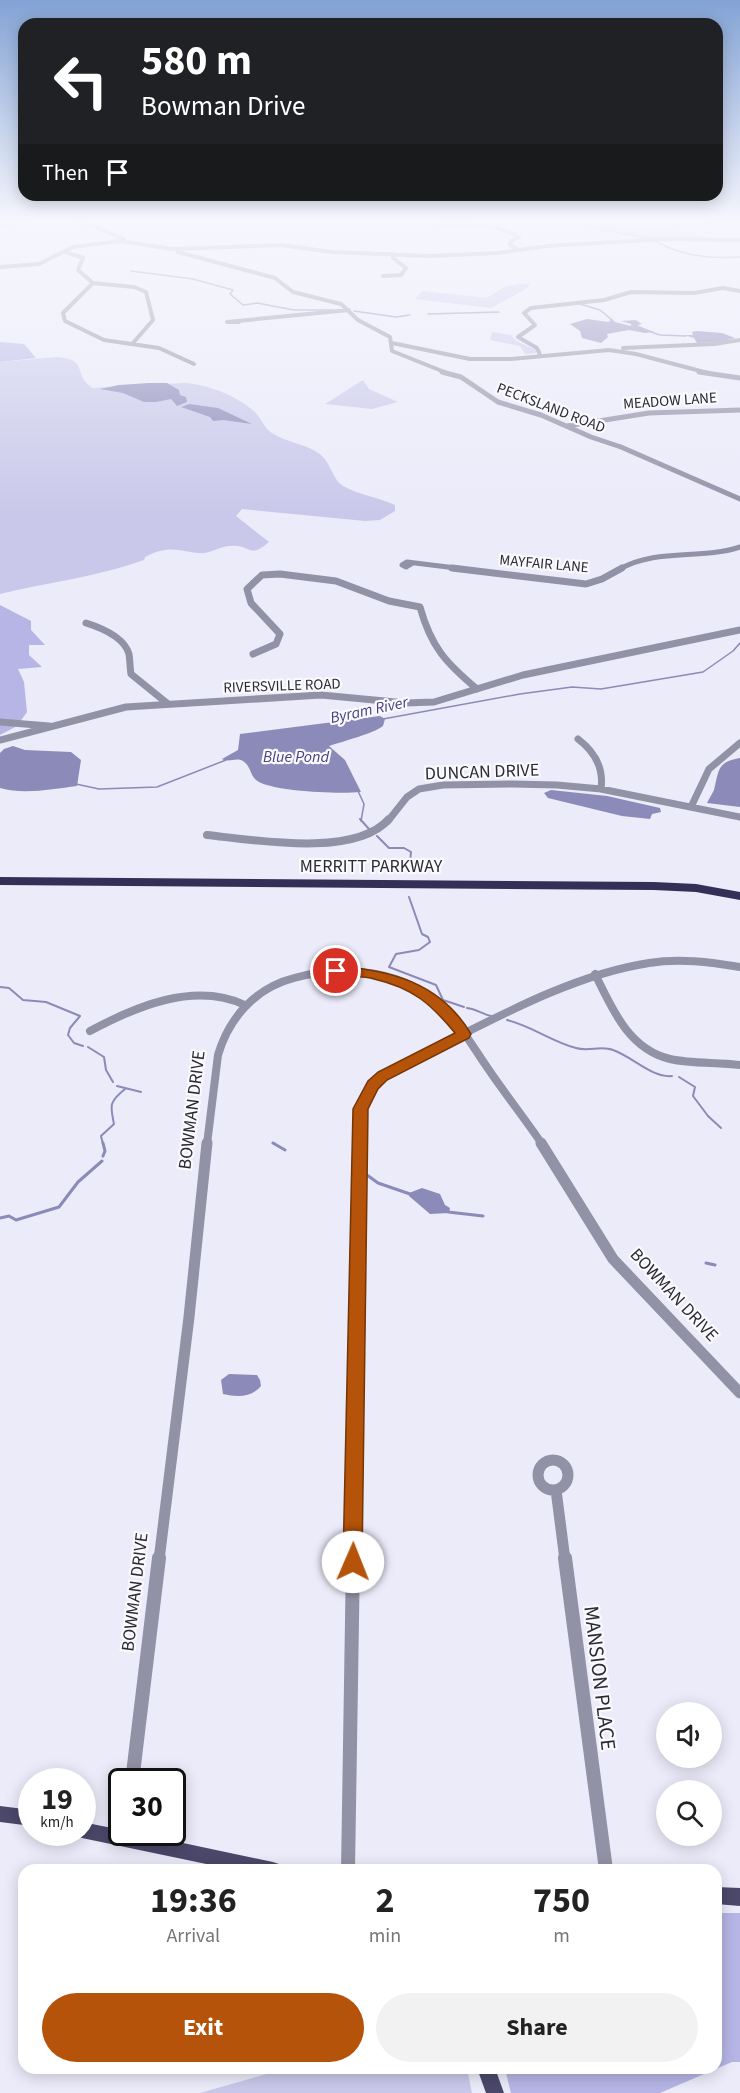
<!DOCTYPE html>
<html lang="en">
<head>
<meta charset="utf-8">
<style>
	:root { --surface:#fff; --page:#f2f2f2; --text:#222; --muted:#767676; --accent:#b45309 }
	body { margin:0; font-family:"Source Sans 3",sans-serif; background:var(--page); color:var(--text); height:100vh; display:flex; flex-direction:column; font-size:22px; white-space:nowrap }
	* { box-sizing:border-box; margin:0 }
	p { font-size:20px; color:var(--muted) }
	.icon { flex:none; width:33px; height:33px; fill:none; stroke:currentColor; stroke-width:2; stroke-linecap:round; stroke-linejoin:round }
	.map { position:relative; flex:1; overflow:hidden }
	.sheet { position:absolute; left:18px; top:1864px; width:704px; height:210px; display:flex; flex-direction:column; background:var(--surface); border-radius:18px; box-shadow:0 3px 15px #0003 }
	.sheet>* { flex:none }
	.guide { position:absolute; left:18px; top:18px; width:705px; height:183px; border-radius:18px; box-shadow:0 3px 15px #0003; background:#202124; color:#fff; overflow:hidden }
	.controls { position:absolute; left:656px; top:1702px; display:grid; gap:12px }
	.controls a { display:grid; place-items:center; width:66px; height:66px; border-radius:50%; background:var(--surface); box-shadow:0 3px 15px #0003; font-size:30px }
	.speed { position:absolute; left:18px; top:1768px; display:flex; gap:12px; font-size:30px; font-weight:700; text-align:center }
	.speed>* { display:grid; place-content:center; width:78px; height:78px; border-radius:50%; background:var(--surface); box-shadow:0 3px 15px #0003; line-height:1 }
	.speed small { font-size:15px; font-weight:400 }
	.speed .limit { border:3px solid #111; border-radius:9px; background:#fff; color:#111 }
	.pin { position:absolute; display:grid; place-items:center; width:51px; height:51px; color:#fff; margin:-26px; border:3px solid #fff; border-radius:50%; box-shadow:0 2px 6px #0007 }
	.me { position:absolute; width:66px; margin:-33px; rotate:1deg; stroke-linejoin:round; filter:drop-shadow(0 0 4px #0008) }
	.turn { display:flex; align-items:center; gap:21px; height:126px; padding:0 24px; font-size:27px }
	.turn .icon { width:78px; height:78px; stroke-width:2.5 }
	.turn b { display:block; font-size:42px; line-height:51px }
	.then { display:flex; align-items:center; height:57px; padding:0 24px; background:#0003; gap:12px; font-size:22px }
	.eta { display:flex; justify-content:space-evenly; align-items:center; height:102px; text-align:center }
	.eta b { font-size:36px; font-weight:700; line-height:42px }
	.primary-button { display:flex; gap:12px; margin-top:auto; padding:12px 24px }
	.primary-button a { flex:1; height:69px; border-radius:36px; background:var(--accent); color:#fff; font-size:24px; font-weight:700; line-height:69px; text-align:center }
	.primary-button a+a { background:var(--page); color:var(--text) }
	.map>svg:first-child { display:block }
	.green { fill:#c9c8ea }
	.forest { fill:#b6b5e5 }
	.water { fill:#8c8ab8 }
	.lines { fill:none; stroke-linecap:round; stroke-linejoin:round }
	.stream-far2 { stroke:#8c8ab8; stroke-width:1.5 }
	.stream-far1 { stroke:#8c8ab8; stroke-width:2 }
	.stream { stroke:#8c8ab8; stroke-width:3 }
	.minor-far5 { stroke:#9292a7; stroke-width:4 }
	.minor-far4 { stroke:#9292a7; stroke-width:5 }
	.minor-far3 { stroke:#9292a7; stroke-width:7 }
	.minor-far2 { stroke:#9292a7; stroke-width:8 }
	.minor-far1 { stroke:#9292a7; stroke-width:11 }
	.minor { stroke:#9292a7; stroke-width:14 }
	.major { fill:#4b486b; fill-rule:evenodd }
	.highway { fill:#332f56; fill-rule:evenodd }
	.route { fill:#b45309; stroke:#753606; stroke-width:1.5 }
	.labels { text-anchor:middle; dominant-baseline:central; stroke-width:4.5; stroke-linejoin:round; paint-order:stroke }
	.far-street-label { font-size:15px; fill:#2b2b30; stroke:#f9f9ff }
	.far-water-label { font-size:16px; font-style:italic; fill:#48427e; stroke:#f9f9ff }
	.street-label { font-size:18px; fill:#2b2b30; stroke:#f9f9ff }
	.near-street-label { font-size:21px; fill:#2b2b30; stroke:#f9f9ff }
</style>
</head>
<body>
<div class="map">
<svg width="740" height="2093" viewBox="0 0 740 2093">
	<rect width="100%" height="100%" fill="#ebebfa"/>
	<path class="green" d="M 617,221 L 698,235 L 697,237 L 646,239 L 584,227 L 591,222 Z
		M 519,284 L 530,284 L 526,289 L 491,308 L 415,299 L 422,291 L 487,298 L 504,287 Z
		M 492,332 L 511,335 L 516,341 L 536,350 L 536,353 L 525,354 L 520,346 L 490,340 Z
		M 57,357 C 90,359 72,376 93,388 L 183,383 C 207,384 236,395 255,412 C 261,418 265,429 272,433 C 287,443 309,444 322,456 C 331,464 333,480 343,486 C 359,495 378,497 395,505 L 395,511 L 380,520 L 365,521 L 242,509 L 236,516 L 269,542 C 248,560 251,544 231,546 C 221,546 213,552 204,553 C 200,554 194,552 190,552 C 172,548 162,548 145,557 L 144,560 C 98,577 48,582 0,594 L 0,362 Z
		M 363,380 L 369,389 L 398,402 L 372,409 L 325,404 Z
		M 287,2068 L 467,2069 L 472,2093 L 200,2093 Z"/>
	<path class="forest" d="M 0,342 L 24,344 L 36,358 L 0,362 Z
		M 0,605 L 31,621 L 31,630 L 45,645 L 29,645 L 29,655 L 42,667 L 18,669 L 24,682 L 27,712 L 17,726 L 0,735 Z
		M 716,1913 L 740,1913 L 740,2062 L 732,2062 L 660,2093 L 511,2093 L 505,2069 L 716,2068 Z"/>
	<path class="water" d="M 611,318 L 615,322 L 631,326 L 631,324 L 621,321 L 636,320 L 642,324 L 638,325 L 639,326 L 654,332 L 645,333 L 629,330 L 607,334 L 608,337 L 601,343 L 582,338 L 580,331 L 570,324 L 587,319 L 609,322 Z
		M 697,331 L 722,333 L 735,338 L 720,342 L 697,343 L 694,338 L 684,335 L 693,335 L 692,332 Z
		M 149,383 L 167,383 L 179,390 L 180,395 L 186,397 L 187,402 L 177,406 L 171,399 L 156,402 L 144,402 L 123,393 L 100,389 L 119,385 Z
		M 189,404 L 218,408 L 252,424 L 223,420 L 213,421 L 210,417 L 181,407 Z
		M 380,716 L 385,719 L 383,726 C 372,734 344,741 329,746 L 345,760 L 361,792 C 338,794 279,792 259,782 C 249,776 252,767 243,761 C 236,757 229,763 222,759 L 238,750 L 240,734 Z
		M 13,746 L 25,750 L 71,752 L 81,760 L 77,786 C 53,789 24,795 0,788 L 0,753 L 4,749 Z
		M 740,758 L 740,807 L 707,803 C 709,799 712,794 714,790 C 719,770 717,762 740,758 Z
		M 551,790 L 607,796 L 660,808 L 661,812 L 652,814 L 650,819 L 622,816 L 548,798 L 544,793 Z
		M 422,1188 L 440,1194 L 445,1205 L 450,1208 L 449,1213 L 430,1214 L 409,1196 L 409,1193 Z
		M 229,1374 L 257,1375 L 260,1380 L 261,1386 C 251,1398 237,1397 223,1394 L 221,1380 Z"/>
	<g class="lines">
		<path class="stream-far2" d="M 575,220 L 588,222 L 603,230 L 649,238
			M 655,241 C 682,256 709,259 740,257
			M 131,271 L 193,279 L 233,290 L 230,294 L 243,305 L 257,303 L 294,310 L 333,310
			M 580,304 L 600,310 L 612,320
			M 354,311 L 396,317 L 410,315
			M 428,314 L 499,312
			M 651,332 L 660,335 L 686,336
			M 383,719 L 520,694 L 572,687 L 601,689 L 703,672 L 733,651 L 740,643
			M 76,784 L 99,789 L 157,787 L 226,760
			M 358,791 L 364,804 L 361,821"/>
		<path class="stream-far1" d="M 360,819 L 369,829
			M 377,836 L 389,848 L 404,848 L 411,852 L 410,862
			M 409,897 L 422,934 L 428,937 L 430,942 L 419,950 L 396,954 L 389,967 L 436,985 L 443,1000 L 464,1007
			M 0,987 L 9,988 L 23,1000 L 46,1002 L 80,1016 L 70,1028 L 68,1035 L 74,1043 L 83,1046
			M 467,1008 C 476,1009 482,1014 491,1016
			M 507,1020 C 532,1026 552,1042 576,1048 C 589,1052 601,1045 613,1050 C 633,1057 652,1078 672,1076
			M 88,1047 L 104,1057 L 106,1070 L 113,1082
			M 679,1077 L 695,1087 L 693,1096 L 708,1116 L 721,1128
			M 117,1086 L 141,1092
			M 273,1143 L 275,1144
			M 103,1144 L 101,1136 L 114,1124 C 110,1105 109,1102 125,1089"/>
		<path class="stream" d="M 103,1143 L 105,1151 L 103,1156
			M 273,1143 L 285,1150
			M 367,1175 L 378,1183 L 410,1194
			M 448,1212 L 483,1216
			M 0,1218 L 9,1216 L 16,1220 L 59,1207 L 78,1182 L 102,1161
			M 706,1263 L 715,1265"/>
		<path class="minor-far5" d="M 63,220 L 88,224 L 124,239
			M 438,225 C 463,224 497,223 519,237 L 511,241 L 510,245 L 519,250
			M 0,226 L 26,220
			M 66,252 L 83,258 L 78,270 L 93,283 L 63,313 L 65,321 L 104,340 L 159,348 L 194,364
			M 178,252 L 275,278 L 293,292 L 341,304 L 358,320 L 390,337 L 392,351 L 447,373
			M 0,267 L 39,264 L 73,247 L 120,241 L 173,249 L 281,245 L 332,252 L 430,256 L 498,253 L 547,246 L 667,239 L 740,240
			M 383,276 L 401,275 L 406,268 L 393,258 L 393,254
			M 93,283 L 134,287 L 146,292 L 153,320 L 133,343
			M 239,322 L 227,322 L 349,310
			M 392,343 L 470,359 L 511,359 L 609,350 L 636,354 L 708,373
			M 623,348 L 714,344 L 740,340
			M 540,355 L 537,348 L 518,337 L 535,325 L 524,313 L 531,308 L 604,300 L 631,292 L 694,293 L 723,288 L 740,291"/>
		<path class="minor-far4" d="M 442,372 L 461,377 L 498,402 L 541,415 L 591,437 L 621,447 L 740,499
			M 699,372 L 740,378
			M 567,426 L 649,413 L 740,410
			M 411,564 L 406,567 L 402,565 L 407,562 L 464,569
			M 620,569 C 657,548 700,560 740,547"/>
		<path class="minor-far3" d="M 452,568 L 586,584 L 602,579 L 622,568
			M 86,623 C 102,628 124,637 129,654 C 130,661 130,668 131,674 L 168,704
			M 253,654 L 276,644 L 280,634 L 251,603 L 247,589 L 262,575 L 280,574 L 336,581 L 389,601 L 420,607 C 431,647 446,663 477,689
			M 0,722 L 49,726
			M 578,739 C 595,752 604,768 601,789
			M 0,740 L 126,707 L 321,695 L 406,703 L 434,702 L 523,675 L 740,630
			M 691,807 L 709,769 L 740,743
			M 388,821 L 407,797 L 419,789 L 443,785 L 512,784 L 557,785 L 601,789 L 740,817"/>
		<path class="minor-far2" d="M 207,835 C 254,840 355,858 389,819
			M 595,974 C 612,1008 628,1049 670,1059 C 692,1064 717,1062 740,1065
			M 90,1031 C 135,1007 194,981 245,1005
			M 207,1144 L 218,1055 C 229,1018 255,988 294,978 C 345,964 404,970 443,1008 C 462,1026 474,1049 489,1070 C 506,1095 525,1119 542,1144
			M 359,1144 C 359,1110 366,1088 395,1068 C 473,1031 563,976 649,963 C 679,958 710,962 740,967"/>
		<path class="minor-far1" d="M 541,1143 L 613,1259 L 740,1393
			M538 1475a15 15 0 1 1 30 0a15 15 0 1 1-30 0Z
			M 556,1490 L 565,1560
			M 159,1560 L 189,1317 L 207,1143
			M 353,1560 L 359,1143"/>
		<path class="minor" d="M 565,1558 L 606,1870
			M 132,1782 L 159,1558
			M 348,1870 L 353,1558"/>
		<path class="major" d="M 0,1806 L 32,1810 L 32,1826 L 0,1822 Z
			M 82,1822 L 122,1830 L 122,1833 L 136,1833 L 273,1862 L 279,1864 L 281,1870 L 235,1870 L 82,1838 L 76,1836 L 75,1833 L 82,1833 Z
			M 716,1887 L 740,1888 L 740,1906 L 716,1904 Z
			M 477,2068 L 495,2068 L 504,2093 L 486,2093 Z"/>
		<path class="highway" d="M 0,877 L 654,882 L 696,884 L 740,892 L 740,900 L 696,892 L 654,890 L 0,885 Z"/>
	</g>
	<linearGradient id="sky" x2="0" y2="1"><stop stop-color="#83a3d5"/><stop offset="0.43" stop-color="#f6f6fd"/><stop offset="1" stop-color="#f6f6fd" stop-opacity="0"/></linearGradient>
	<rect width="740" height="513" fill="url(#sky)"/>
	<path class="route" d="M 336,966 C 391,970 441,983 471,1034 L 469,1038 L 387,1080 L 378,1089 L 368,1109 L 362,1562 L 359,1569 L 353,1572 L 346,1569 L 343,1562 L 353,1109 L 368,1081 L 378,1072 L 455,1033 C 431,1004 413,988 374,979 C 361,975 346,978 332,974 L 330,971 L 332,968 Z"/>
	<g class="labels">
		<g class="far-street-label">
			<text transform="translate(670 401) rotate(-4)">MEADOW LANE</text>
			<text transform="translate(551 408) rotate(21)">PECKSLAND ROAD</text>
			<text transform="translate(544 564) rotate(5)">MAYFAIR LANE</text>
			<text transform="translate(282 686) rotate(-2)">RIVERSVILLE ROAD</text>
		</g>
		<g class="far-water-label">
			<text transform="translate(369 710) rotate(-12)">Byram River</text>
			<text x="296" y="757">Blue Pond</text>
		</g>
		<g class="street-label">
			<text transform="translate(482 772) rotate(-2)">DUNCAN DRIVE</text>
			<text x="371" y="866">MERRITT PARKWAY</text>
			<text transform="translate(192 1110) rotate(-83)">BOWMAN DRIVE</text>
			<text transform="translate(674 1295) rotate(47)">BOWMAN DRIVE</text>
			<text transform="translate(135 1592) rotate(-83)">BOWMAN DRIVE</text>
		</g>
		<g class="near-street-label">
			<text transform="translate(600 1678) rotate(83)">MANSION PLACE</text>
		</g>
	</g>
</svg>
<div class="controls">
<a><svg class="icon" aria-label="sound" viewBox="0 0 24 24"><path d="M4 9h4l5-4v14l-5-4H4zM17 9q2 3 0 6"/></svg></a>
<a><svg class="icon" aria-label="search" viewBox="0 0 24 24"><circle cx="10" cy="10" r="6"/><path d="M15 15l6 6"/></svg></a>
</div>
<div class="speed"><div>19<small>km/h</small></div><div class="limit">30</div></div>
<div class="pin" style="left:336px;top:971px;background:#d93025"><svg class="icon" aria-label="arrive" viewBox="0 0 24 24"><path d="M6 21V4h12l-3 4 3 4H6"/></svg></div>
<svg class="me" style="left:353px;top:1562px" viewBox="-20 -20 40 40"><circle r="19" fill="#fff"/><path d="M0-13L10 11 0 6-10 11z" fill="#b45309"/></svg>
<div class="guide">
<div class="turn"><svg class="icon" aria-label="left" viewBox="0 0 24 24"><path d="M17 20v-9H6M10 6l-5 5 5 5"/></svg><div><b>580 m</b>Bowman Drive</div></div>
<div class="then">Then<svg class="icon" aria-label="arrive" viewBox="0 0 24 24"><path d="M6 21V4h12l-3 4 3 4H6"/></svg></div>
</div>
<section class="sheet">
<div class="eta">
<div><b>19:36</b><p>Arrival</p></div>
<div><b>2</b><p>min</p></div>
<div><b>750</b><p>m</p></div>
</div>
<div class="primary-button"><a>Exit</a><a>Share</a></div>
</section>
</div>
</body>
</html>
